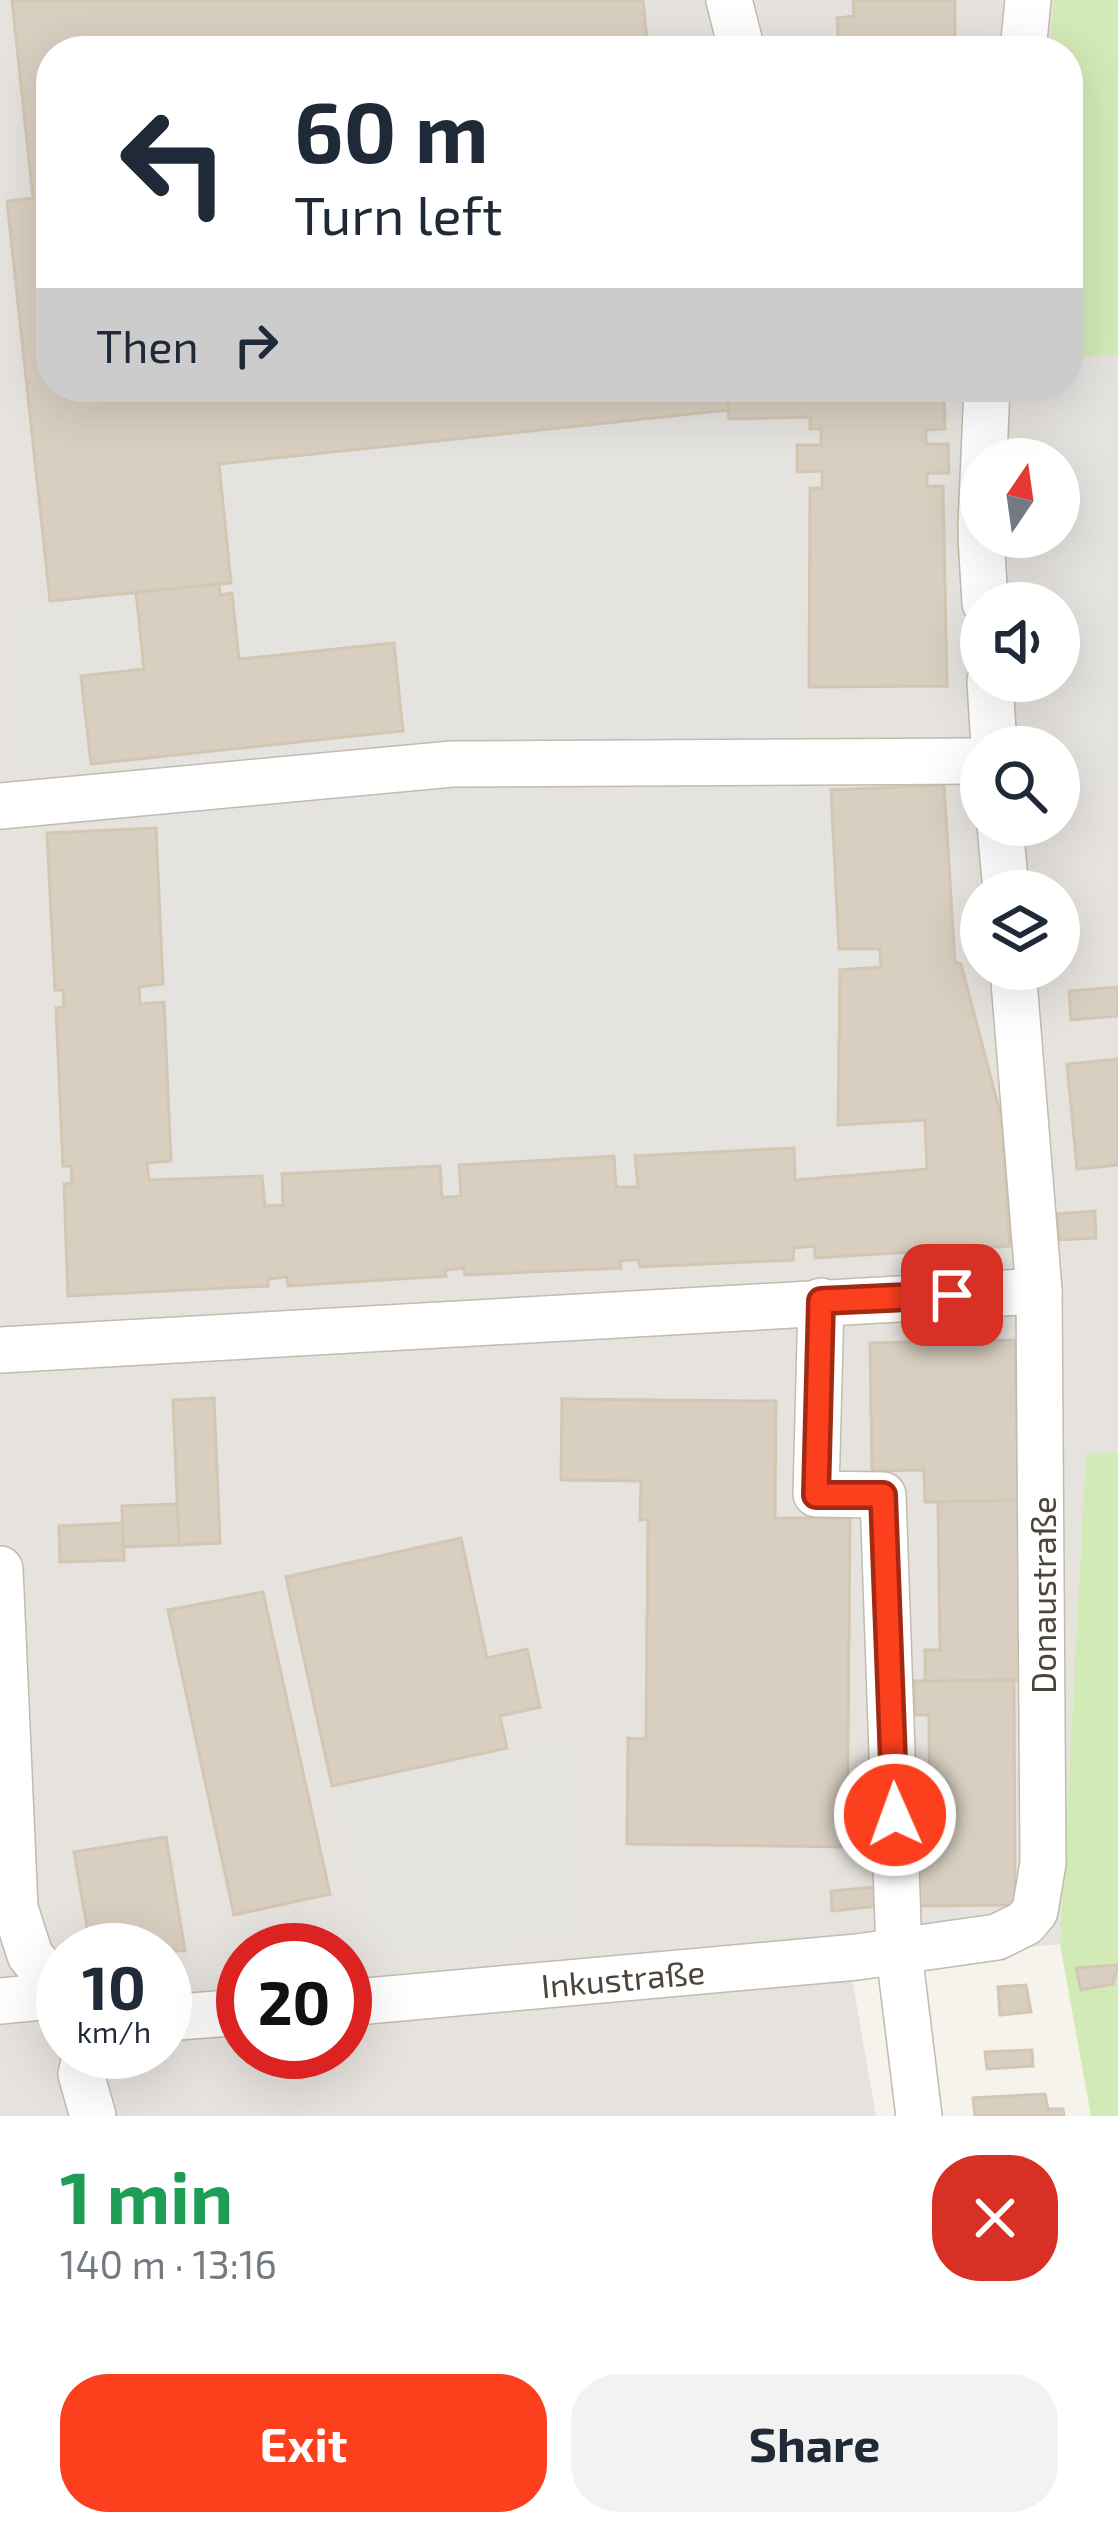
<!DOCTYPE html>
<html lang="en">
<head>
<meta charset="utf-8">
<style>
	:root { --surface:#fff; --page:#f2f2f3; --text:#1f2937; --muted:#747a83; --accent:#fc3f1d }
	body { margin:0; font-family:"Exo 2",sans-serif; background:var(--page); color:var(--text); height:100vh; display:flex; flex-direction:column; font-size:45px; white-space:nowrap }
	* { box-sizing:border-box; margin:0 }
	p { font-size:39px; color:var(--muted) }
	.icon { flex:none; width:66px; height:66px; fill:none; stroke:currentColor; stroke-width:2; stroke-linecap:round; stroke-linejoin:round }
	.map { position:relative; height:2116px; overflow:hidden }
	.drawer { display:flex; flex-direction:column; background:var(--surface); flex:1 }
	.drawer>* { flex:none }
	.guide { position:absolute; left:36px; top:36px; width:1047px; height:366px; border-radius:48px; box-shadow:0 12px 48px #0002; background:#fff; color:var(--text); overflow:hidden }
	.needle { width:78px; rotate:13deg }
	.tools { position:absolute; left:960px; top:438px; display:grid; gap:24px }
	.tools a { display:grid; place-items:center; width:120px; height:120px; border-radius:50%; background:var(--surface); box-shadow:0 12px 48px #0002; font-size:60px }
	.speed { position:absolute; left:36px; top:1923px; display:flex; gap:24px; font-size:60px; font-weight:700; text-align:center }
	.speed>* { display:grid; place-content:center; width:156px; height:156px; border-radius:50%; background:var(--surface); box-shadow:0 12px 48px #0002; line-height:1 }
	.speed small { font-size:30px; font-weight:400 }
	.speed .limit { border:18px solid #d22; background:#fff; color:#111 }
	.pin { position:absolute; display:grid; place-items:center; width:102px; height:102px; color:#fff; margin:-51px; border-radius:24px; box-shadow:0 6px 18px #0006 }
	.me { position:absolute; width:132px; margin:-66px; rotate:358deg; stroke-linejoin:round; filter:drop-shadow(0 0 9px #0008) }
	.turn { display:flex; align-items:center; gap:42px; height:252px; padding:0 60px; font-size:54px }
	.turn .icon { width:156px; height:156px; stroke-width:2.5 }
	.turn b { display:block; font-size:84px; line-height:102px }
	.then { display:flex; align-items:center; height:114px; padding:0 60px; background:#0003; gap:24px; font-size:45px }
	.round { display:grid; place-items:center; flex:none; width:126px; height:126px; border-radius:48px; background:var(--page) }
	.head { display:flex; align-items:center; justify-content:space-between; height:204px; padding:0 60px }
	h1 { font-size:72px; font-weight:700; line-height:90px; color:#1e9e55 }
	.action { display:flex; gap:24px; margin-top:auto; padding:24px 60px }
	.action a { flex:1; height:138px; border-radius:48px; background:var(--accent); color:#fff; font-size:48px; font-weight:700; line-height:138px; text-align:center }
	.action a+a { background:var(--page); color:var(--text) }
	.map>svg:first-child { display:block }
	.industrial { fill:#e6e2dd; fill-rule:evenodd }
	.green { fill:#d2eab5 }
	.parking { fill:#e5e3e0 }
	.building { fill:#d8cfc1; stroke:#d3c7b4; stroke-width:3 }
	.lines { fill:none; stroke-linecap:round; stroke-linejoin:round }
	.minor-casing { stroke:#c2bbae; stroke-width:48 }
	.minor { stroke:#fff; stroke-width:45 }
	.route-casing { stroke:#a42913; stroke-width:30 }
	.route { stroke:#fc3f1d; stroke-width:21 }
	.labels { text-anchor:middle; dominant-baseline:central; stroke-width:10; stroke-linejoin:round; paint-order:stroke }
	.street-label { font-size:33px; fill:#4b4439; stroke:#fff }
</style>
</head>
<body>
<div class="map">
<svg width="1118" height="2116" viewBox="0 0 1118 2116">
	<rect width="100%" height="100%" fill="#f6f3ec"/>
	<path class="industrial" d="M 0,0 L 1054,0 L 1049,51 L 51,51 L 51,387 L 1068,387 L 1068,357 L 1118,355 L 1118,1452 L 1086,1454 L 1060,1944 L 850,1967 L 876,2116 L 0,2116 ZM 981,459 L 1059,459 L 1059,537 L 981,537 ZM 981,603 L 1059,603 L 1059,681 L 981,681 ZM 981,747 L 1059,747 L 1059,825 L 981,825 ZM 981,891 L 1059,891 L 1059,969 L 981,969 ZM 63,1950 L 165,1950 L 165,2052 L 63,2052 ZM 243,1950 L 345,1950 L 345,2052 L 243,2052 Z"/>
	<path class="green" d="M 1054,0 L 1118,0 L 1118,355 L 1068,357 L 1068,51 L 1049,51 Z
		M 1118,1452 L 1118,2116 L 1091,2116 L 1060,1944 L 1086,1453 Z"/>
	<path class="parking" d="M 1118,360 L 1118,790 L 1072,793 L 1056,537 L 1059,459 L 1051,459 L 1047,387 L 1068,387 L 1068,362 Z
		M 729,410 L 730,419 L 792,418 L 805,784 L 831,790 L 839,948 L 880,949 L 881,967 L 840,970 L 838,1125 L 794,1148 L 636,1156 L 638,1187 L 616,1187 L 613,1156 L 460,1165 L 461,1196 L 451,1197 L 442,1197 L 439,1166 L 282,1175 L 283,1205 L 265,1206 L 261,1176 L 149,1180 L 147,1163 L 171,1160 L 164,1003 L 140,1004 L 139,987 L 163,983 L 153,757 L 403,731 L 393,643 L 239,659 L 219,464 Z
		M 136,592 L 144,669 L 82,676 L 91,764 L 23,773 L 11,755 L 9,609 Z
		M 573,1738 L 578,1940 L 378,1959 L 332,1786 Z"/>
	<path class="building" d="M 12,0 L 643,0 L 648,51 L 51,51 L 51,387 L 726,387 L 729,410 L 219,464 L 231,583 L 50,601 L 7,201 L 33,198 Z
		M 853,0 L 955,0 L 955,42 L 948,42 L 949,51 L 839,51 L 837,18 L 854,16 Z
		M 726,387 L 944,387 L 945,429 L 926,430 L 926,444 L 948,444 L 949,473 L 927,473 L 927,486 L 943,486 L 947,686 L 809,687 L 810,488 L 822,488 L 822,471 L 797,472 L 797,445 L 821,445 L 821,429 L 810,429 L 810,417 L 729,419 Z
		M 219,584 L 220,595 L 232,593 L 239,659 L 394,643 L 403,731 L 91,764 L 81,676 L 144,669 L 136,592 Z
		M 944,785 L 955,962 L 961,964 L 1002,1120 L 1010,1246 L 815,1258 L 815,1246 L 794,1248 L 793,1260 L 640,1267 L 639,1260 L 630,1260 L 620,1261 L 621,1268 L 465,1275 L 464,1268 L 445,1270 L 446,1276 L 288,1286 L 287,1277 L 268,1279 L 268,1286 L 68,1296 L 64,1184 L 72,1183 L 71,1166 L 63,1166 L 56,1008 L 64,1007 L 63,990 L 55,990 L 47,833 L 156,828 L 163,984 L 139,987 L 140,1004 L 164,1002 L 171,1161 L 147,1163 L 149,1180 L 262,1176 L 265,1206 L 283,1205 L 282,1174 L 440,1166 L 442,1197 L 451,1197 L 461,1196 L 459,1165 L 614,1156 L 616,1187 L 638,1187 L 635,1156 L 794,1148 L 795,1180 L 927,1169 L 925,1120 L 838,1125 L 840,970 L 881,967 L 880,949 L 839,949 L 831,790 Z
		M 1118,987 L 1118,1016 L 1071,1020 L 1069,991 Z
		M 1118,1059 L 1118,1165 L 1077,1169 L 1067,1064 Z
		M 1095,1211 L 1096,1238 L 1059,1240 L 1057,1214 Z
		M 1015,1340 L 1018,1500 L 925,1502 L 924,1470 L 872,1471 L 870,1343 Z
		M 214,1398 L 220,1543 L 179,1545 L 173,1400 Z
		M 562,1399 L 776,1401 L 775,1518 L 850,1518 L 847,1847 L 627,1844 L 628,1738 L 646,1739 L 648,1519 L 640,1520 L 641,1481 L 561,1480 Z
		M 1018,1500 L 1021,1680 L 925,1681 L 925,1650 L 940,1650 L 938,1502 Z
		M 177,1504 L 179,1545 L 123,1547 L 122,1506 Z
		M 123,1523 L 124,1560 L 60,1562 L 59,1526 Z
		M 461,1538 L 487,1658 L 527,1649 L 540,1707 L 500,1716 L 507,1748 L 332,1786 L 286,1577 Z
		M 263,1592 L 330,1894 L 234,1915 L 168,1610 Z
		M 1014,1680 L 1015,1905 L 915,1906 L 915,1866 L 930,1866 L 929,1715 L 915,1715 L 914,1681 Z
		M 166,1837 L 185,1951 L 91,1950 L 74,1852 Z
		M 886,1886 L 888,1905 L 832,1911 L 831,1891 Z
		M 1118,1965 L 1113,1984 L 1081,1990 L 1076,1968 Z
		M 1026,1985 L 1031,2012 L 1000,2015 L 998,1987 Z
		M 1032,2050 L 1033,2066 L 987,2069 L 985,2052 Z
		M 1045,2094 L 1048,2109 L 1063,2109 L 1064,2116 L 975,2116 L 973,2098 Z"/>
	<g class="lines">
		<g class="minor-casing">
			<g id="minor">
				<path d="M 729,0 L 742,51"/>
				<path d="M 1023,51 L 1028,0"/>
				<path d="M 981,527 L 987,387"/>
				<path d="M 981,537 L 985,603"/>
				<path d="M 990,681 L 994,747"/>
				<path d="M 0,806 L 452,764 L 981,761"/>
				<path d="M 1000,825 L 1006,891"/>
				<path d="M 821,1301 L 816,1494 L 883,1495 L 899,1953 L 919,2116"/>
				<path d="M 0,1350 L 1039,1291"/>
				<path d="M 0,1569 L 15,1908 L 30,1955 L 63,1996"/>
				<path d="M 0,2001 L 61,1995"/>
				<path id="s1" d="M 345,2003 L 857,1957 L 997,1937 L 1025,1923 L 1035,1911 L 1043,1863 L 1039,1291 L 1013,969"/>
				<path d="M 165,2018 L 243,2012"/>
				<path d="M 86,2052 L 81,2074 L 93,2116"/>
			</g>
		</g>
		<use href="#minor" class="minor"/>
	</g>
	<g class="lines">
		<g class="route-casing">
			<path id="route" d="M 895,1815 L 883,1495 L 816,1495 L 821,1301 L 952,1295"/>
		</g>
		<use href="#route" class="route"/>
	</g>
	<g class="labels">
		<g class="street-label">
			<text transform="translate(1043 1595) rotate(-90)">Donaustraße</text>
			<text stroke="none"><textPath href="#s1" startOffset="279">Inkustraße</textPath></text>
		</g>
	</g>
</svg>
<div class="tools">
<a><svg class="needle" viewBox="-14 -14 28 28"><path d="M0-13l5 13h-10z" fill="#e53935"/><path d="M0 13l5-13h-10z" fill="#747a83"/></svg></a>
<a><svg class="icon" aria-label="sound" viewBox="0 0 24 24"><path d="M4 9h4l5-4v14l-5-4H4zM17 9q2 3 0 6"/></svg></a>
<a><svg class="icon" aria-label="search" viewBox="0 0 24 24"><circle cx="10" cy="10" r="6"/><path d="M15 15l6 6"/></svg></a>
<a><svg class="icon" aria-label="layers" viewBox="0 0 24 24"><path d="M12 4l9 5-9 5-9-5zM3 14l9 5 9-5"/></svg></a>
</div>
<div class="speed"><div>10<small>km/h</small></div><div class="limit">20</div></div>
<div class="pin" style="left:952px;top:1295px;background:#d93025"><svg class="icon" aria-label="arrive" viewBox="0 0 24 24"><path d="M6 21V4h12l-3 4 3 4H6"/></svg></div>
<svg class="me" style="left:895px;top:1815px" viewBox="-20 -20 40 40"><circle r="17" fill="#fc3f1d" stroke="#fff" stroke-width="3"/><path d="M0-11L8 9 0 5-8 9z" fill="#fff"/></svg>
<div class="guide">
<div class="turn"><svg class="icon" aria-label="left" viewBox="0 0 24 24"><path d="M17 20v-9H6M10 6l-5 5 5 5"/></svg><div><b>60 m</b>Turn left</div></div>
<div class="then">Then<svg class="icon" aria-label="right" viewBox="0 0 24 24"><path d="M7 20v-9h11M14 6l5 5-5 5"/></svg></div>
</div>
</div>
<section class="drawer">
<div class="head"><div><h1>1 min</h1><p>140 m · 13:16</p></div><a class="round" style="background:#d93025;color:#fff"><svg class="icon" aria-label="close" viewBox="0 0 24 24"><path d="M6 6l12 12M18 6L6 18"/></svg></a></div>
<div class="action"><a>Exit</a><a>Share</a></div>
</section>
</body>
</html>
